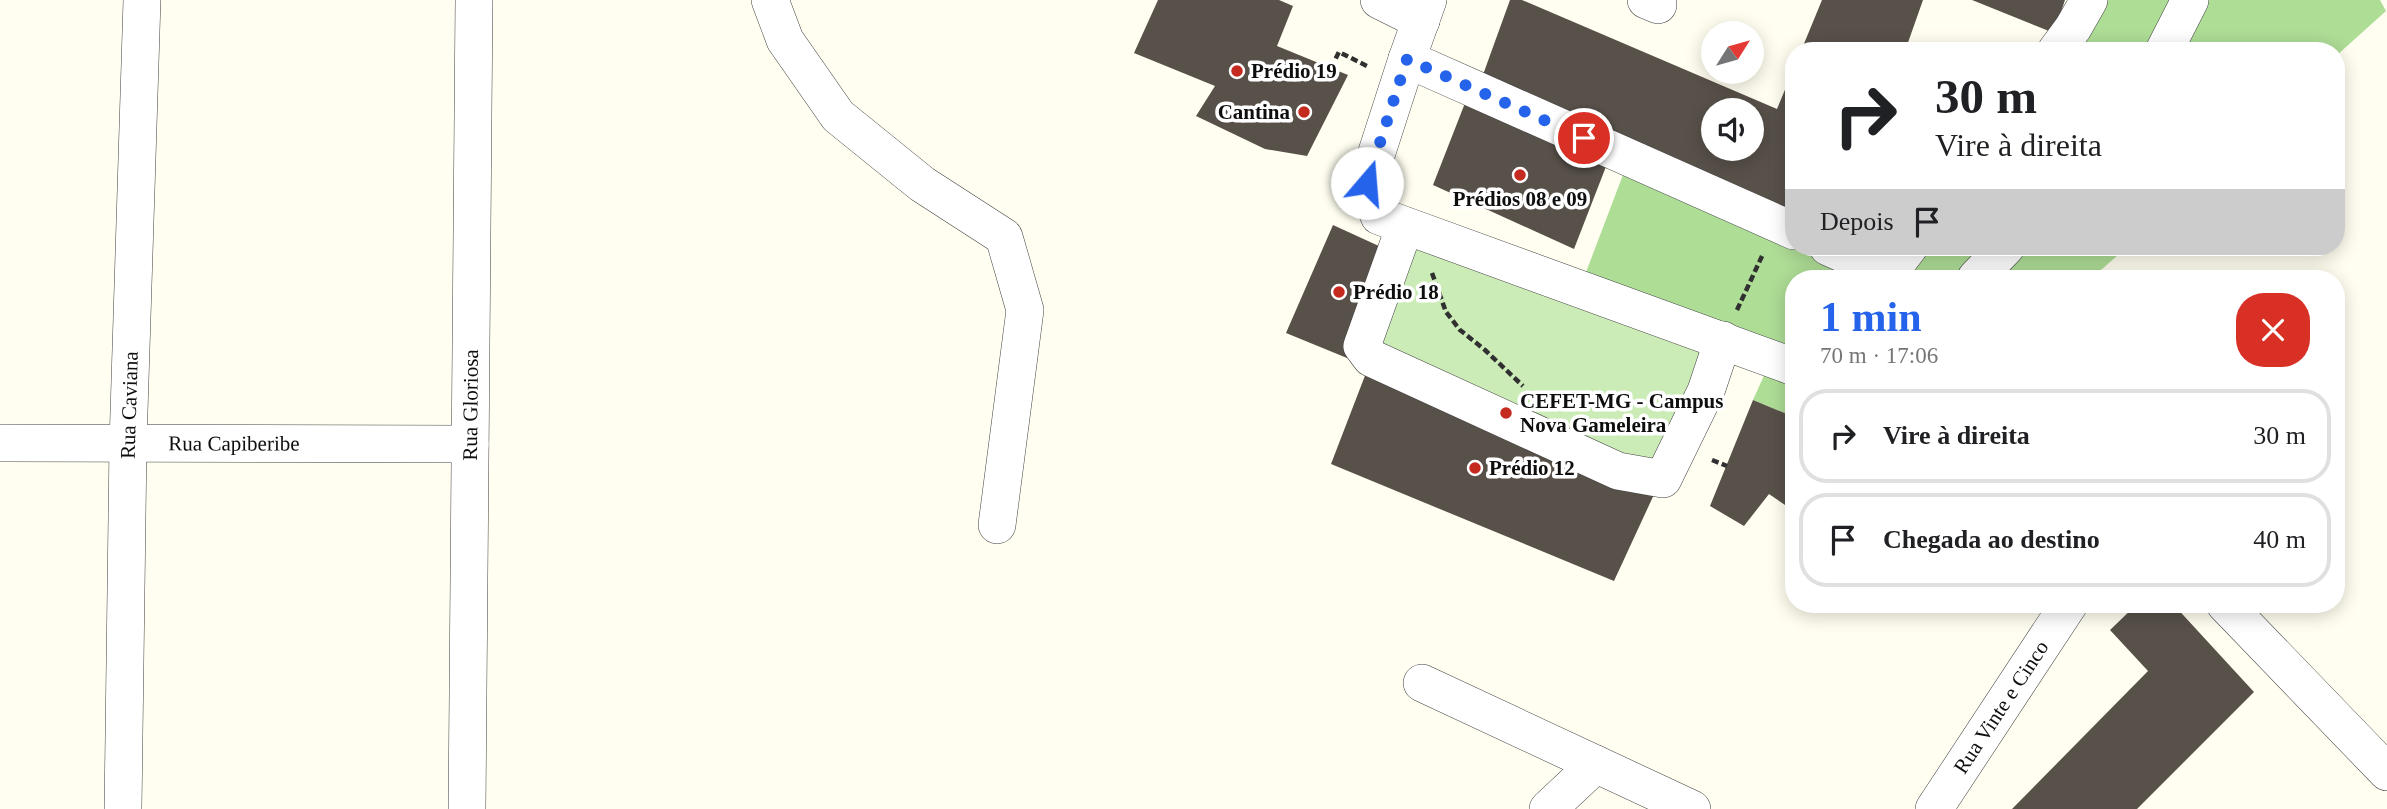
<!DOCTYPE html>
<html lang="pt">
<head>
<meta charset="utf-8">
<style>
	:root { --surface:#fff; --page:#f6f6f6; --text:#202124; --muted:#757577; --line:#e0e0e0; --accent:#2563eb }
	body { margin:0; font-family:Georgia,serif; background:var(--page); color:var(--text); height:100vh; display:flex; flex-direction:column; font-size:26px; white-space:nowrap }
	* { box-sizing:border-box; margin:0 }
	p { font-size:23px; color:var(--muted) }
	.icon { flex:none; width:38px; height:38px; fill:none; stroke:currentColor; stroke-width:2; stroke-linecap:round; stroke-linejoin:round }
	.map { position:relative; flex:1; overflow:hidden }
	.side { position:absolute; left:1785px; top:270px; width:560px; height:343px; display:flex; flex-direction:column; background:var(--surface); border-radius:28px; box-shadow:0 4px 18px #0003 }
	.side>* { flex:none }
	.top-card { position:absolute; left:1785px; top:42px; width:560px; height:214px; border-radius:28px; box-shadow:0 4px 18px #0003; background:#fff; color:var(--text); overflow:hidden }
	.needle { width:46px; rotate:53deg }
	.buttons { position:absolute; left:1701px; top:21px; display:grid; gap:14px }
	.buttons a { display:grid; place-items:center; width:63px; height:63px; border-radius:50%; background:var(--surface); box-shadow:0 4px 18px #0003; font-size:35px }
	.pin { position:absolute; display:grid; place-items:center; width:60px; height:60px; color:#fff; margin:-30px; border:4px solid #fff; border-radius:50%; box-shadow:0 2px 7px #0007 }
	.me { position:absolute; width:77px; margin:-38px; rotate:18deg; stroke-linejoin:round; filter:drop-shadow(0 0 5px #0008) }
	.turn { display:flex; align-items:center; gap:24px; height:147px; padding:0 35px; font-size:32px }
	.turn .icon { width:91px; height:91px; stroke-width:2.5 }
	.turn b { display:block; font-size:49px; line-height:60px }
	.then { display:flex; align-items:center; height:66px; padding:0 35px; background:#0003; gap:14px; font-size:26px }
	.round { display:grid; place-items:center; flex:none; width:74px; height:74px; border-radius:28px; background:var(--page) }
	.overview { display:flex; align-items:center; justify-content:space-between; height:119px; padding:0 35px }
	h1 { font-size:42px; font-weight:600; line-height:52px; color:var(--accent) }
	ul { padding:0; list-style:none }
	li { display:flex; align-items:center; gap:21px; height:94px; margin:0 14px 10px; padding:0 21px; border:4px solid var(--line); border-radius:28px }
	li div { flex:1 }
	li b { display:block; font-size:26px }
	li em { font-style:normal }
	.map>svg:first-child { display:block }
	.green { fill:#ccecb7 }
	.forest { fill:#aedd96 }
	.building { fill:#58514a; fill-rule:evenodd }
	.lines { fill:none; stroke-linecap:round; stroke-linejoin:round }
	.minor-casing { stroke:#414141; stroke-width:38 }
	.path { stroke:#303030; stroke-width:4.5; stroke-dasharray:7 3.5; stroke-linecap:butt }
	.minor { stroke:#fff; stroke-width:37 }
	.route { stroke:#2563eb; stroke-width:12; stroke-dasharray:0 21.6 }
	.poi-dot { fill:#c52a1f; stroke:#fff; stroke-width:2.5 }
	.labels { text-anchor:middle; dominant-baseline:central; stroke-width:7; stroke-linejoin:round; paint-order:stroke }
	.poi-label { font-size:21px; font-weight:bold; fill:#0e0e0e; stroke:#fff; text-anchor:start }
	.street-label { font-size:21px; fill:#0e0e0e; stroke:#fff }
</style>
</head>
<body>
<div class="map">
<svg width="2387" height="809" viewBox="0 0 2387 809">
	<rect width="100%" height="100%" fill="#fffef0"/>
	<path class="green" d="M 1405,226 L 1722,341 L 1663,478 L 1372,359 Z"/>
	<path class="forest" d="M 2084,0 L 2380,0 L 2386,11 L 2336,56 L 2336,51 L 2048,51 Z
		M 1629,159 L 1794,247 L 1824,247 L 1896,261 L 1883,278 L 1794,278 L 1794,367 L 1580,288 Z
		M 1908,247 L 2127,247 L 2092,278 L 1884,278 Z
		M 1771,360 L 1794,369 L 1794,417 L 1753,400 Z"/>
	<path class="building" d="M 1158,0 L 1279,0 L 1293,6 L 1277,46 L 1348,75 L 1307,156 L 1265,149 L 1196,116 L 1215,86 L 1134,53 Z
		M 1510,0 L 1522,0 L 1777,109 L 1794,68 L 1794,217 L 1480,83 ZM 1713,110 L 1752,110 L 1752,149 L 1713,149 Z
		M 1822,0 L 1923,0 L 1905,51 L 1801,51 Z
		M 1972,0 L 2065,0 L 2054,33 Z
		M 1465,103 L 1607,164 L 1574,249 L 1433,185 Z
		M 1333,225 L 1392,252 L 1347,358 L 1286,333 Z
		M 1371,360 L 1657,488 L 1614,581 L 1331,464 Z
		M 1753,400 L 1794,417 L 1794,496 L 1788,507 L 1769,494 L 1744,526 L 1710,506 Z
		M 2137,604 L 2173,604 L 2254,692 L 2137,809 L 2012,809 L 2148,671 L 2110,630 Z"/>
	<g class="lines">
		<g class="minor-casing">
			<g id="minor">
				<path d="M 770,0 L 785,40 L 838,116 L 922,184 L 1004,237 L 1025,310 L 997,525"/>
				<path d="M 1379,0 L 1421,21"/>
				<path d="M 1428,0 L 1407,59 L 1367,183 L 1379,216 L 1794,367"/>
				<path d="M 1646,0 L 1658,5"/>
				<path d="M 2056,51 L 2073,28 L 2089,0"/>
				<path d="M 2164,51 L 2190,0"/>
				<path d="M 1407,59 L 1794,231"/>
				<path d="M 1405,226 L 1362,346 L 1371,358 L 1618,471 L 1663,479 L 1706,391 L 1723,340"/>
				<path d="M 1828,247 L 1848,256 L 1899,260 L 1909,247"/>
				<path d="M 1976,278 L 2006,247"/>
				<path id="s1" d="M 0,443 L 470,444"/>
				<path d="M 2225,604 L 2387,772"/>
				<path d="M 1422,683 L 1692,809"/>
				<path id="s2" d="M 123,809 L 128,444 L 142,0"/>
				<path id="s3" d="M 467,809 L 474,0"/>
				<path d="M 1548,809 L 1596,764"/>
				<path id="s4" d="M 1934,809 L 2069,604"/>
			</g>
		</g>
		<path class="path" d="M 1331,68 L 1339,52 L 1369,67
			M 1432,273 L 1446,312 L 1460,330 L 1485,350 L 1523,386
			M 1737,310 L 1763,254
			M 1712,460 L 1727,466"/>
		<use href="#minor" class="minor"/>
	</g>
	<g class="lines">
		<path class="route" d="M 1367,183 L 1407,59 L 1584,138"/>
	</g>
	<g class="poi-dot">
		<circle cx="1237" cy="71" r="7"/>
		<circle cx="1304" cy="112" r="7"/>
		<circle cx="1520" cy="175" r="7"/>
		<circle cx="1339" cy="292" r="7"/>
		<circle cx="1506" cy="413" r="7"/>
		<circle cx="1475" cy="468" r="7"/>
	</g>
	<g class="labels">
		<g class="poi-label">
			<text x="1251" y="71">Prédio 19</text>
			<text x="1290" y="112" text-anchor="end">Cantina</text>
			<text x="1520" y="199" text-anchor="middle">Prédios 08 e 09</text>
			<text x="1353" y="292">Prédio 18</text>
			<text x="1520" y="401">CEFET-MG - Campus<tspan x="1520" dy="24">Nova Gameleira</tspan></text>
			<text x="1489" y="468">Prédio 12</text>
		</g>
		<g class="street-label">
			<text stroke="none"><textPath href="#s2" startOffset="404">Rua Caviana</textPath></text>
			<text stroke="none"><textPath href="#s3" startOffset="404">Rua Gloriosa</textPath></text>
			<text stroke="none"><textPath href="#s1" startOffset="234">Rua Capiberibe</textPath></text>
			<text stroke="none"><textPath href="#s4" startOffset="122">Rua Vinte e Cinco</textPath></text>
		</g>
	</g>
</svg>
<div class="buttons">
<a><svg class="needle" viewBox="-14 -14 28 28"><path d="M0-13l5 13h-10z" fill="#e53935"/><path d="M0 13l5-13h-10z" fill="#757577"/></svg></a>
<a><svg class="icon" aria-label="sound" viewBox="0 0 24 24"><path d="M4 9h4l5-4v14l-5-4H4zM17 9q2 3 0 6"/></svg></a>
</div>
<div class="pin" style="left:1584px;top:138px;background:#d93025"><svg class="icon" aria-label="arrive" viewBox="0 0 24 24"><path d="M6 21V4h12l-3 4 3 4H6"/></svg></div>
<svg class="me" style="left:1367px;top:183px" viewBox="-20 -20 40 40"><circle r="19" fill="#fff"/><path d="M0-13L10 11 0 6-10 11z" fill="#2563eb"/></svg>
<div class="top-card">
<div class="turn"><svg class="icon" aria-label="right" viewBox="0 0 24 24"><path d="M7 20v-9h11M14 6l5 5-5 5"/></svg><div><b>30 m</b>Vire à direita</div></div>
<div class="then">Depois<svg class="icon" aria-label="arrive" viewBox="0 0 24 24"><path d="M6 21V4h12l-3 4 3 4H6"/></svg></div>
</div>
<section class="side">
<div class="overview"><div><h1>1 min</h1><p>70 m · 17:06</p></div><a class="round" style="background:#d93025;color:#fff"><svg class="icon" aria-label="close" viewBox="0 0 24 24"><path d="M6 6l12 12M18 6L6 18"/></svg></a></div>
<ul>
<li><svg class="icon" aria-label="right" viewBox="0 0 24 24"><path d="M7 20v-9h11M14 6l5 5-5 5"/></svg><div><b>Vire à direita</b></div><em>30 m</em></li>
<li><svg class="icon" aria-label="arrive" viewBox="0 0 24 24"><path d="M6 21V4h12l-3 4 3 4H6"/></svg><div><b>Chegada ao destino</b></div><em>40 m</em></li>
</ul>
</section>
</div>
</body>
</html>
